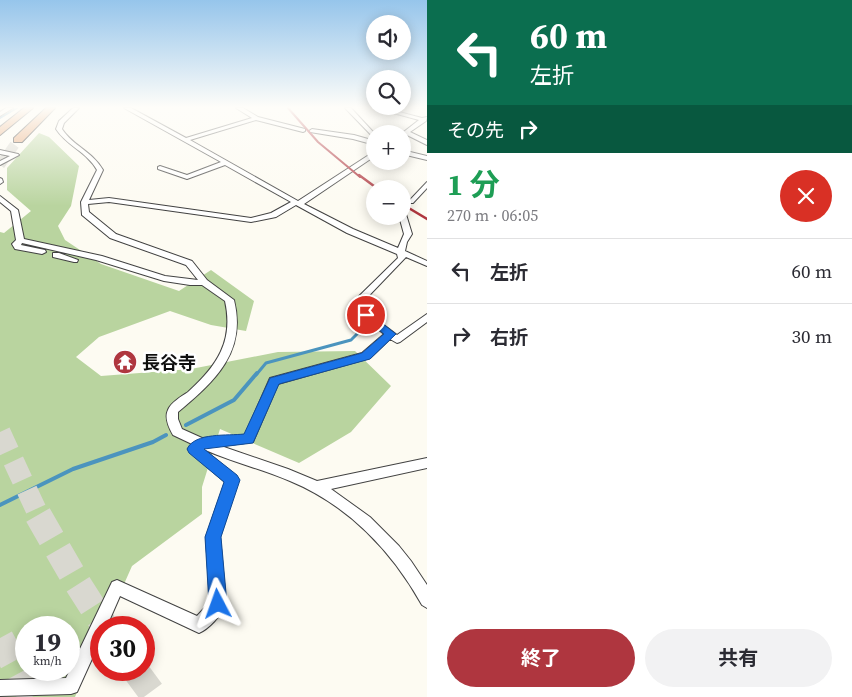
<!DOCTYPE html>
<html lang="ja">
<head>
<meta charset="utf-8">
<style>
	:root { --surface:#fff; --page:#f2f2f3; --text:#2b2b33; --muted:#7c7c81; --line:#e1e1e2; --accent:#af363f }
	body { margin:0; font-family:"Source Serif 4","Noto Sans JP",serif; background:var(--page); color:var(--text); height:100vh; display:flex; flex-direction:column; font-size:19px; white-space:nowrap }
	* { box-sizing:border-box; margin:0 }
	p { font-size:16px; color:var(--muted) }
	.icon { flex:none; width:28px; height:28px; fill:none; stroke:currentColor; stroke-width:2; stroke-linecap:round; stroke-linejoin:round }
	.map { position:relative; flex:1; overflow:hidden }
	.sheet { display:flex; flex-direction:column; background:var(--surface); width:425px }
	.sheet>* { flex:none }
	.top-card { background:#0b6e4f; color:#fff; overflow:hidden }
	.tools { position:absolute; left:366px; top:15px; display:grid; gap:10px }
	.tools a { display:grid; place-items:center; width:45px; height:45px; border-radius:50%; background:var(--surface); box-shadow:0 2px 12px #0003; font-size:25px }
	.speed { position:absolute; left:15px; top:616px; display:flex; gap:10px; font-size:25px; font-weight:700; text-align:center }
	.speed>* { display:grid; place-content:center; width:65px; height:65px; border-radius:50%; background:var(--surface); box-shadow:0 2px 12px #0003; line-height:1 }
	.speed small { font-size:12px; font-weight:400 }
	.speed .limit { border:8px solid #d22; background:#fff; color:#111 }
	.pin { position:absolute; display:grid; place-items:center; width:42px; height:42px; color:#fff; margin:-21px; border:2px solid #fff; border-radius:50%; box-shadow:0 1px 5px #0007 }
	.me { position:absolute; width:55px; margin:-28px; rotate:356deg; stroke-linejoin:round; filter:drop-shadow(0 0 4px #0008) }
	.turn { display:flex; align-items:center; gap:18px; height:105px; padding:0 20px; font-size:22px }
	.turn .icon { width:65px; height:65px; stroke-width:2.5 }
	.turn b { display:block; font-size:35px; line-height:42px }
	.then { display:flex; align-items:center; height:48px; padding:0 20px; background:#0003; gap:10px; font-size:19px }
	.round { display:grid; place-items:center; flex:none; width:52px; height:52px; border-radius:26px; background:var(--page) }
	.overview { display:flex; align-items:center; justify-content:space-between; height:85px; padding:0 20px }
	h1 { font-size:30px; font-weight:700; line-height:38px; color:#1e9e55 }
	.action { display:flex; gap:10px; margin-top:auto; padding:10px 20px }
	.action a { flex:1; height:58px; border-radius:30px; background:var(--accent); color:#fff; font-size:20px; font-weight:700; line-height:58px; text-align:center }
	.action a+a { background:var(--page); color:var(--text) }
	ul { padding:0; list-style:none }
	li { display:flex; align-items:center; gap:15px; height:65px; padding:0 20px; border-top:1px solid var(--line) }
	li div { flex:1 }
	li b { display:block; font-size:19px }
	li em { font-style:normal }
	main { display:flex; flex:1; min-height:0 }
	.map>svg:first-child { display:block }
	.forest { fill:#b9d49f; fill-rule:evenodd }
	.lines { fill:none; stroke-linecap:round; stroke-linejoin:round }
	.stream-far2 { stroke:#4b94be; stroke-width:2 }
	.stream-far1 { stroke:#4b94be; stroke-width:3 }
	.stream { stroke:#4b94be; stroke-width:4 }
	.highway-tunnel-far2 { stroke:#d9d8d0; stroke-width:10; stroke-dasharray:10 5; stroke-linecap:butt }
	.highway-tunnel-far1 { stroke:#d9d8d0; stroke-width:21; stroke-dasharray:21 11; stroke-linecap:butt }
	.highway-tunnel { stroke:#d9d8d0; stroke-width:27; stroke-dasharray:27 13; stroke-linecap:butt }
	.street-casing { stroke:#424242; stroke-width:2 }
	.highway-casing { stroke:#202020; stroke-width:2 }
	.street { fill:#fff; fill-rule:evenodd }
	.highway { fill:#e49d69; fill-rule:evenodd }
	.rail-far1 { stroke:#af363f; stroke-width:2 }
	.rail { stroke:#af363f; stroke-width:2.5 }
	.route { fill:#1a73e8; stroke:#114b97 }
	.labels { text-anchor:middle; dominant-baseline:central; stroke-width:5; stroke-linejoin:round; paint-order:stroke }
	.poi-label { font-size:18px; font-weight:bold; fill:#0f0f0f; stroke:#fff; text-anchor:start }
</style>
</head>
<body>
<main>
<div class="map">
<svg width="427" height="697" viewBox="0 0 427 697">
	<rect width="100%" height="100%" fill="#fdfbf2"/>
	<path class="forest" d="M 39,133 L 49,137 L 79,166 L 71,206 L 58,226 L 65,240 L 101,264 L 179,291 L 211,270 L 254,301 L 246,331 L 211,325 L 170,311 L 99,337 L 76,357 L 101,376 L 191,369 L 278,352 L 355,351 L 391,386 L 351,432 L 299,463 L 220,429 L 202,487 L 202,514 L 132,566 L 105,627 L 101,628 L 101,637 L 75,697 L 0,697 L 0,232 L 4,233 L 31,211 L 7,190 L 7,168 ZM 26,628 L 69,628 L 69,670 L 26,670 Z"/>
	<g class="lines">
		<path class="stream-far2" d="M 0,118 L 17,108"/>
		<path class="stream-far1" d="M 256,375 L 266,363 L 351,340 L 363,328"/>
		<path class="stream" d="M 186,425 L 234,400 L 257,373
			M 0,505 L 73,469 L 153,442 L 166,435"/>
		<path class="highway-tunnel-far2" d="M 0,165 L 18,140"/>
		<path class="highway-tunnel-far1" d="M 0,432 L 39,516"/>
		<path class="highway-tunnel" d="M 38,515 L 76,581 L 106,628
			M 0,638 L 32,697
			M 135,670 L 155,697"/>
		<g class="street-casing">
			<path id="street" d="M 6,108 L 13,108 L 0,116 L 0,112 Z
				M 73,108 L 79,108 L 64,123 L 62,129 C 73,146 92,151 103,170 L 89,200 L 109,198 L 251,218 L 271,213 L 291,202 L 225,165 L 187,179 L 158,169 L 158,167 L 160,166 L 187,175 L 221,162 L 124,108 L 131,108 L 186,138 L 252,118 L 236,108 L 243,108 L 258,117 L 305,129 L 305,131 L 303,132 L 256,120 L 190,140 L 298,201 L 375,151 L 375,156 L 304,204 L 353,229 L 398,248 L 404,234 L 399,216 L 402,216 L 402,211 L 405,211 L 412,234 L 407,242 L 405,251 L 427,261 L 427,266 L 406,257 L 359,306 L 397,335 L 427,314 L 427,322 L 400,342 L 397,343 L 390,339 L 370,358 L 278,384 L 253,442 L 221,446 L 288,469 L 317,481 L 427,458 L 427,468 L 331,489 L 370,517 L 399,546 L 411,561 L 427,585 L 427,608 L 422,605 C 392,551 348,505 290,481 C 262,469 232,462 203,449 L 236,476 L 238,480 L 220,537 L 226,605 C 221,615 209,629 199,633 L 120,596 L 106,628 L 101,628 L 101,639 L 77,692 L 71,694 L 0,696 L 0,680 L 66,678 L 112,582 L 117,580 L 197,616 L 210,602 L 206,537 L 225,482 L 190,452 L 188,449 L 192,444 L 173,435 C 169,428 164,418 168,410 C 170,403 182,396 188,392 C 217,366 234,341 225,301 L 202,285 L 190,285 L 164,281 L 96,260 L 22,243 L 21,245 L 45,250 L 46,252 L 42,254 L 15,249 L 12,244 L 16,240 L 11,211 L 0,202 L 0,196 L 18,210 L 24,239 L 102,256 L 165,276 L 198,280 L 186,265 L 110,238 L 82,215 L 81,202 L 97,170 C 87,152 67,146 56,129 L 59,121 ZM 109,202 L 251,222 L 276,217 L 296,205 L 347,233 L 397,254 L 398,258 L 349,306 L 384,334 L 362,353 L 270,378 L 245,435 L 202,438 L 182,429 L 178,419 L 178,412 C 215,381 247,352 234,300 L 207,280 L 192,261 L 116,234 L 89,212 L 88,204 Z
				M 345,108 L 351,108 L 375,134 L 375,139 Z
				M 375,108 L 384,108 L 422,118 L 427,117 L 426,121 L 410,132 L 427,140 L 427,145 L 407,135 L 402,138 L 401,134 L 419,120 Z
				M 312,129 L 354,135 L 375,141 L 375,145 L 353,139 L 310,132 L 309,131 Z
				M 0,150 L 18,154 L 19,155 L 0,165 L 0,161 L 10,156 L 0,154 Z
				M 402,150 L 427,156 L 427,160 L 402,154 Z
				M 0,178 L 2,179 L 3,182 L 0,184 Z
				M 427,182 L 427,188 L 413,203 L 409,203 L 409,201 Z
				M 375,191 L 375,196 L 373,195 L 372,193 Z
				M 53,253 L 59,253 L 78,260 L 77,262 L 74,262 L 53,257 Z"/>
		</g>
		<g class="highway-casing">
			<path id="highway" d="M 24,108 L 33,108 L 0,135 L 0,127 Z
				M 46,108 L 55,108 L 22,142 L 14,142 L 14,138 Z"/>
		</g>
		<use href="#street" class="street"/>
		<use href="#highway" class="highway"/>
		<path class="rail-far1" d="M 288,108 L 318,142 L 360,177"/>
		<path class="rail" d="M 359,175 L 378,189
			M 402,204 L 427,219"/>
	</g>
	<linearGradient id="sky" x2="0" y2="1"><stop stop-color="#96c5eb"/><stop offset="0.52" stop-color="#fefdf9"/><stop offset="1" stop-color="#fefdf9" stop-opacity="0"/></linearGradient>
	<rect width="427" height="206" fill="url(#sky)"/>
	<path class="route" d="M 366,311 L 396,334 L 370,359 L 279,384 L 253,443 L 204,449 L 237,475 L 240,480 L 221,537 L 227,604 L 224,611 L 218,613 L 212,611 L 209,604 L 205,537 L 224,482 L 189,453 L 187,449 C 195,432 228,436 244,434 L 270,378 L 362,353 L 384,334 L 363,317 L 361,315 Z"/>
	<defs>
		<g id="temple-disc" transform="scale(1.25)"><circle r="9.5" fill="#af363f" stroke="#fff"/><path d="M0-6L5-2H3V0L6.5 2.5H4V6H1.5V3h-3V6H-4V2.5H-6.5L-3 0V-2H-5Z" fill="#fff"/></g>
	</defs>
	<g fill-rule="evenodd">
		<use href="#temple-disc" x="125" y="362"/>
	</g>
	<g class="labels">
		<g class="poi-label">
			<text x="142" y="362">長谷寺</text>
		</g>
	</g>
</svg>
<div class="tools">
<a><svg class="icon" aria-label="sound" viewBox="0 0 24 24"><path d="M4 9h4l5-4v14l-5-4H4zM17 9q2 3 0 6"/></svg></a>
<a><svg class="icon" aria-label="search" viewBox="0 0 24 24"><circle cx="10" cy="10" r="6"/><path d="M15 15l6 6"/></svg></a>
<a>+</a>
<a>−</a>
</div>
<div class="speed"><div>19<small>km/h</small></div><div class="limit">30</div></div>
<div class="pin" style="left:366px;top:315px;background:#d93025"><svg class="icon" aria-label="arrive" viewBox="0 0 24 24"><path d="M6 21V4h12l-3 4 3 4H6"/></svg></div>
<svg class="me" style="left:218px;top:604px" viewBox="-20 -20 40 40"><path d="M0-17L14 15 0 8-14 15z" fill="#1a73e8" stroke="#fff" stroke-width="4"/></svg>
</div>
<section class="sheet">
<div class="top-card">
<div class="turn"><svg class="icon" aria-label="left" viewBox="0 0 24 24"><path d="M17 20v-9H6M10 6l-5 5 5 5"/></svg><div><b>60 m</b>左折</div></div>
<div class="then">その先<svg class="icon" aria-label="right" viewBox="0 0 24 24"><path d="M7 20v-9h11M14 6l5 5-5 5"/></svg></div>
</div>
<div class="overview"><div><h1>1 分</h1><p>270 m · 06:05</p></div><a class="round" style="background:#d93025;color:#fff"><svg class="icon" aria-label="close" viewBox="0 0 24 24"><path d="M6 6l12 12M18 6L6 18"/></svg></a></div>
<ul>
<li><svg class="icon" aria-label="left" viewBox="0 0 24 24"><path d="M17 20v-9H6M10 6l-5 5 5 5"/></svg><div><b>左折</b></div><em>60 m</em></li>
<li><svg class="icon" aria-label="right" viewBox="0 0 24 24"><path d="M7 20v-9h11M14 6l5 5-5 5"/></svg><div><b>右折</b></div><em>30 m</em></li>
</ul>
<div class="action"><a>終了</a><a>共有</a></div>
</section>
</main>
</body>
</html>
